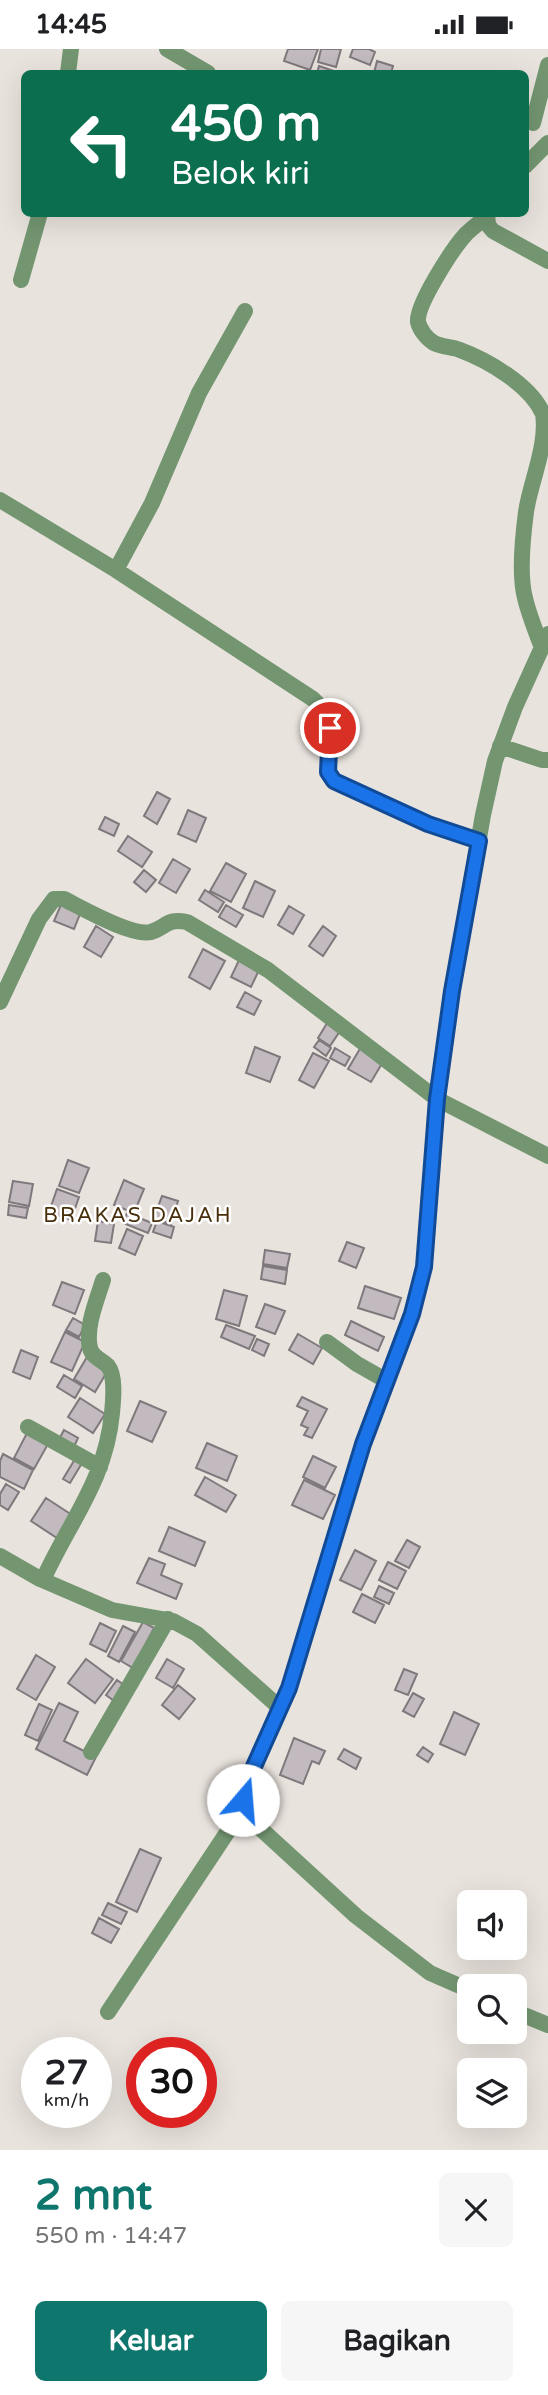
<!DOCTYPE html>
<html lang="id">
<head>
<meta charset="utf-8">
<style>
	:root { --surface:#fff; --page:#f6f6f6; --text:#202124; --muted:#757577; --accent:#0f766e }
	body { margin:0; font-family:"Varela Round",sans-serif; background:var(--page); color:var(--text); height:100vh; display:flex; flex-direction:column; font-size:26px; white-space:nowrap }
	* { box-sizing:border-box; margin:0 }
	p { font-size:23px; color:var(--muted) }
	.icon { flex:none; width:38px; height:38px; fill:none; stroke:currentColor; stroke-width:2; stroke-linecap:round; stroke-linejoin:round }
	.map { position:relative; height:2101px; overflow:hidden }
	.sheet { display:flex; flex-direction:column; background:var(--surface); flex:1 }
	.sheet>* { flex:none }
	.guide { position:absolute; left:21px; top:21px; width:508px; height:147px; border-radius:10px; box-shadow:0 7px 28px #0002; background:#0b6e4f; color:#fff; overflow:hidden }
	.tools { position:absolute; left:457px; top:1841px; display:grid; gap:14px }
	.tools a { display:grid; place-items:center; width:70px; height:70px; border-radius:10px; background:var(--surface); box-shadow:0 7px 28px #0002; font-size:35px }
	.speed { position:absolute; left:21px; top:1988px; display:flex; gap:14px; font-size:35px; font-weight:700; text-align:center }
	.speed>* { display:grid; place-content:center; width:91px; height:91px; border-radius:50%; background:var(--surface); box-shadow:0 7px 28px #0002; line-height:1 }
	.speed small { font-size:18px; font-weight:400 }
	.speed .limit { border:10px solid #d22; background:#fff; color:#111 }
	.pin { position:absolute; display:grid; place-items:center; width:60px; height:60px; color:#fff; margin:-30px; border:4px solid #fff; border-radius:50%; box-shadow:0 2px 7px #0007 }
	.me { position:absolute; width:77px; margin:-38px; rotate:18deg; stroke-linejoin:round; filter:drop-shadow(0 0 5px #0008) }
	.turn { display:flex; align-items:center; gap:24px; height:147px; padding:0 35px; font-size:32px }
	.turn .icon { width:91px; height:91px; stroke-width:2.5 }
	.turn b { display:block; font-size:49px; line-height:60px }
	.round { display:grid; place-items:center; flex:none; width:74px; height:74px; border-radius:10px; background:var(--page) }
	.headline { display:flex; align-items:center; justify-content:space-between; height:119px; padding:0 35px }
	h1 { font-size:42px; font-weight:700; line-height:52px; color:var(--accent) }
	.action { display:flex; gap:14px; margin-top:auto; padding:14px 35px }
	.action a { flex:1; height:80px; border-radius:10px; background:var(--accent); color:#fff; font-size:28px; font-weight:700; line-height:80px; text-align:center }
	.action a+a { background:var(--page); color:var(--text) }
	.status { display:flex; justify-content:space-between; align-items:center; height:49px; padding:0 35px; background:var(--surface); direction:ltr }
	.status svg { height:19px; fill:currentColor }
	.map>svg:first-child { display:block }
	.building { fill:#c2babf; stroke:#7f787c; stroke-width:2 }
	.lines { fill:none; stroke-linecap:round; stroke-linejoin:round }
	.minor { stroke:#739671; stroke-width:16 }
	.route-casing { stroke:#114b97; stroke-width:18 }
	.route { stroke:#1a73e8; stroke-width:12 }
	.labels { text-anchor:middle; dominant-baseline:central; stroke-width:5; stroke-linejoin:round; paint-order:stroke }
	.quarter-label { font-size:21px; letter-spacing:2px; fill:#472f0b; stroke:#fff }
</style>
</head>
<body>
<div class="status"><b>14:45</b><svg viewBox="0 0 49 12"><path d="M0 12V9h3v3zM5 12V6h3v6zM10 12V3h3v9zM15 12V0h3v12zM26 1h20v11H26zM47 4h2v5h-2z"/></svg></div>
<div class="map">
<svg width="548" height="2101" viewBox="0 0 548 2101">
	<rect width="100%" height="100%" fill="#e9e3dd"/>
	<path class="building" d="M 288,0 L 318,0 L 310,21 L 284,12 Z
		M 321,0 L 341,0 L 336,18 L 318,13 Z
		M 353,0 L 369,0 L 375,3 L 370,16 L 350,8 Z
		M 377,12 L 393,17 L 391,24 L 374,24 Z
		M 319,17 L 334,22 L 333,24 L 317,24 Z
		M 157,743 L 170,750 L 157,775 L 144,767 Z
		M 188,761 L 206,769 L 196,793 L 178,785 Z
		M 105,768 L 119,775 L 114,787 L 99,780 Z
		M 128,787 L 152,803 L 142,818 L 118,802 Z
		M 173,810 L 190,820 L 176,844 L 159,834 Z
		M 226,814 L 246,825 L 231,853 L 210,842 Z
		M 144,821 L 156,831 L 146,843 L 134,833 Z
		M 255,832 L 275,842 L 263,868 L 243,859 Z
		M 205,841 L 224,853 L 218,863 L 199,851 Z
		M 63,851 L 82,860 L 74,880 L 54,872 Z
		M 226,856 L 243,866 L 236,878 L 219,868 Z
		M 289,857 L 304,866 L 293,885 L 278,876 Z
		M 96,877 L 113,888 L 101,908 L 84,898 Z
		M 323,877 L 336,887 L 323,907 L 309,897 Z
		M 203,900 L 225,912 L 210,940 L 189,928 Z
		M 240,909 L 260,919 L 251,938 L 231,928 Z
		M 245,943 L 261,952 L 254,966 L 237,958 Z
		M 329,971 L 342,979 L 330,997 L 318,989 Z
		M 319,991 L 331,999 L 326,1007 L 314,998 Z
		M 255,998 L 280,1008 L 270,1033 L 246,1024 Z
		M 361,998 L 384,1011 L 371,1033 L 348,1020 Z
		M 335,999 L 350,1008 L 345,1017 L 330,1009 Z
		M 313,1004 L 329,1012 L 314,1039 L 299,1031 Z
		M 68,1111 L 89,1119 L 79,1144 L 59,1137 Z
		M 124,1131 L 144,1140 L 134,1164 L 114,1156 Z
		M 13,1132 L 33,1135 L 29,1157 L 9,1153 Z
		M 57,1140 L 79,1148 L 71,1171 L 49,1163 Z
		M 162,1147 L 178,1152 L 171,1175 L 154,1169 Z
		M 9,1156 L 28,1159 L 26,1169 L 8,1166 Z
		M 127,1164 L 152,1174 L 148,1184 L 123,1174 Z
		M 98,1172 L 114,1175 L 111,1194 L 95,1192 Z
		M 157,1172 L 174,1178 L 171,1189 L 153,1183 Z
		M 127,1180 L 143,1187 L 135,1206 L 119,1199 Z
		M 347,1193 L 364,1199 L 356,1219 L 339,1212 Z
		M 265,1201 L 290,1205 L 287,1219 L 263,1215 Z
		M 263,1217 L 287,1221 L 285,1235 L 261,1230 Z
		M 62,1233 L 84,1241 L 75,1265 L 53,1256 Z
		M 365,1237 L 401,1249 L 394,1270 L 358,1259 Z
		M 224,1241 L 247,1247 L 239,1277 L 216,1270 Z
		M 265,1255 L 285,1262 L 275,1285 L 256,1278 Z
		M 73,1269 L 85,1276 L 79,1288 L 66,1281 Z
		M 351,1272 L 384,1288 L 378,1302 L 345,1286 Z
		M 226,1276 L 255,1287 L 249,1300 L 221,1288 Z
		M 65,1283 L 85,1293 L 72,1322 L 51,1313 Z
		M 298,1285 L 322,1299 L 313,1315 L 289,1301 Z
		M 257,1290 L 269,1295 L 264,1307 L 252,1301 Z
		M 21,1301 L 38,1308 L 30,1330 L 13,1323 Z
		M 87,1308 L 108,1321 L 95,1343 L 74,1330 Z
		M 64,1326 L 82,1337 L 75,1349 L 57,1338 Z
		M 302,1348 L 327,1360 L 312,1389 L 304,1386 L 308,1379 L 301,1376 L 308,1362 L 297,1357 Z
		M 80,1349 L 105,1365 L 93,1384 L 68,1368 Z
		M 140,1352 L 166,1363 L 152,1393 L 127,1382 Z
		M 64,1381 L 78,1389 L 72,1402 L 57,1394 Z
		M 27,1384 L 48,1395 L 34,1420 L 14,1409 Z
		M 207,1394 L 237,1407 L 227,1432 L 196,1419 Z
		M 3,1405 L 33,1421 L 24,1440 L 0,1428 L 0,1412 Z
		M 313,1407 L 336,1418 L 325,1439 L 303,1428 Z
		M 75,1410 L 82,1414 L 70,1434 L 63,1430 Z
		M 205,1428 L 236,1446 L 226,1463 L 195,1446 Z
		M 304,1431 L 335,1446 L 323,1470 L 292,1456 Z
		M 6,1435 L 19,1443 L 8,1461 L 0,1456 L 0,1445 Z
		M 46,1449 L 72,1466 L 57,1489 L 31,1472 Z
		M 169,1478 L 205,1493 L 195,1517 L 159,1502 Z
		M 407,1491 L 420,1498 L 409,1519 L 395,1512 Z
		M 355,1501 L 376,1512 L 361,1541 L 340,1531 Z
		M 149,1509 L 165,1515 L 161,1526 L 182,1535 L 176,1550 L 137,1534 Z
		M 388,1513 L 406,1522 L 397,1540 L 379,1531 Z
		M 379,1537 L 394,1544 L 389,1555 L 374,1548 Z
		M 362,1545 L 384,1556 L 375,1574 L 353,1563 Z
		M 143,1573 L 154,1579 L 133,1619 L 121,1612 Z
		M 100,1574 L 116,1582 L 106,1603 L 90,1595 Z
		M 123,1577 L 135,1583 L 119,1613 L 108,1607 Z
		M 36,1606 L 55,1618 L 36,1651 L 17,1640 Z
		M 86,1610 L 113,1630 L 95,1654 L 68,1634 Z
		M 167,1610 L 184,1620 L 173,1639 L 156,1629 Z
		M 404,1620 L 417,1625 L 408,1646 L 395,1641 Z
		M 117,1631 L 128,1639 L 117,1654 L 106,1646 Z
		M 178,1636 L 195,1650 L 179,1670 L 162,1656 Z
		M 413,1644 L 424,1650 L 414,1668 L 403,1662 Z
		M 59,1654 L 78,1663 L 64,1692 L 96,1708 L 87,1726 L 36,1700 Z
		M 39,1655 L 52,1661 L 38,1692 L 25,1686 Z
		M 454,1663 L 479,1675 L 465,1706 L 440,1695 Z
		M 294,1689 L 325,1702 L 319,1715 L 312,1712 L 303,1735 L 280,1726 Z
		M 423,1698 L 433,1705 L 428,1713 L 417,1706 Z
		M 344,1700 L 361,1709 L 356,1720 L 338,1710 Z
		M 140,1800 L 161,1809 L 137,1863 L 116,1853 Z
		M 108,1854 L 127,1863 L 121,1875 L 102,1866 Z
		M 99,1869 L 119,1880 L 111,1894 L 92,1884 Z"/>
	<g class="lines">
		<path class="minor" d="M 167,0 L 208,24
			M 68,24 L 71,0
			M 533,74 L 548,16
			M 525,117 L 548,94
			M 487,164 L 488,176 L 493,182 L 548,212
			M 486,168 C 479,174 472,179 466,185 C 453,199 416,256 418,273 C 420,281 427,290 434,294 C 442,298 452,298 460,301 C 487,311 531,336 543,365 C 548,396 530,434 526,463 C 523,486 519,527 525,549 C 529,566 536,583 542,599
			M 21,231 L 40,164
			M 0,451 L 116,521 L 313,650 C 347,679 316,711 334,732 L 428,775 L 479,792
			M 116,521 L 152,454 L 199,344 L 245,262
			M 500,697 L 542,711 L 548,711
			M 0,953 L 39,870 L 54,850 L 64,850 C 82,859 132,888 151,883 C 167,878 166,869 187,873 L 268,921 L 437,1050 L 548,1107
			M 327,1293 L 357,1315 L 387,1332
			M 28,1378 L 100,1418
			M 0,1507 L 40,1530 L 112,1561 L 173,1572 L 197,1585 L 280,1659
			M 43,1531 C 69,1473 106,1431 112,1364 C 113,1353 116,1327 108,1317 C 102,1311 92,1308 90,1299 C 85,1278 97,1251 103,1231
			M 91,1703 L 168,1570
			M 469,1941 L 430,1924 L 356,1867 L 251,1771 L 244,1758 L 243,1742 L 289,1639 L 363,1395 L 412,1265 L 424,1218 L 437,1050 L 452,942 L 483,766 L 495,712 L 515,658 L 548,585
			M 514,1962 L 548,1976
			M 108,1963 L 244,1758"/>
	</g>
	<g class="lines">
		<g class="route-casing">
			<path id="route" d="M 243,1751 L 243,1742 L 289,1639 L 363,1395 L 412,1265 L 424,1218 L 437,1050 L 452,942 L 479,792 L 428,775 L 334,732 L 328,723 L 330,679"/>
		</g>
		<use href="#route" class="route"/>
	</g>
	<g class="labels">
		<g class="quarter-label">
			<text x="138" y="1166">BRAKAS DAJAH</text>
		</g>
	</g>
</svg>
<div class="tools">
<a><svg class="icon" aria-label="sound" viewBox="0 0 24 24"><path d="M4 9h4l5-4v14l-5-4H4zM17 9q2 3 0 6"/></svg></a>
<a><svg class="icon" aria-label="search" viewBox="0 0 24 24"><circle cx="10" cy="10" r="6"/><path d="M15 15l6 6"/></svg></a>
<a><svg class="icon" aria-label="layers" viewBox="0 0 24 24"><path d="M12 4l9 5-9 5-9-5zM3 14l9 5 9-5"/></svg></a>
</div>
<div class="speed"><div>27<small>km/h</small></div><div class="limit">30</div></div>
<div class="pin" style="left:330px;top:679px;background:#d93025"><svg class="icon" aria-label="arrive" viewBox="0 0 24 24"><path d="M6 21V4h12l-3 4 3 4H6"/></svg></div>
<svg class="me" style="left:243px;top:1751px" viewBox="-20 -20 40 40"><circle r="19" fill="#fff"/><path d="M0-13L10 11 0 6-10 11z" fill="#1a73e8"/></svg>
<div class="guide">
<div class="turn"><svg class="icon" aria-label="left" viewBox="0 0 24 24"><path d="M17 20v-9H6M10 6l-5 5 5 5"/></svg><div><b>450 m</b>Belok kiri</div></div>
</div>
</div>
<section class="sheet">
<div class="headline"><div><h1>2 mnt</h1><p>550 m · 14:47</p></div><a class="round"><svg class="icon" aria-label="close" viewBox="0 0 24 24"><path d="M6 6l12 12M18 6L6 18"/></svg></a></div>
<div class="action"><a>Keluar</a><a>Bagikan</a></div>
</section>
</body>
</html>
